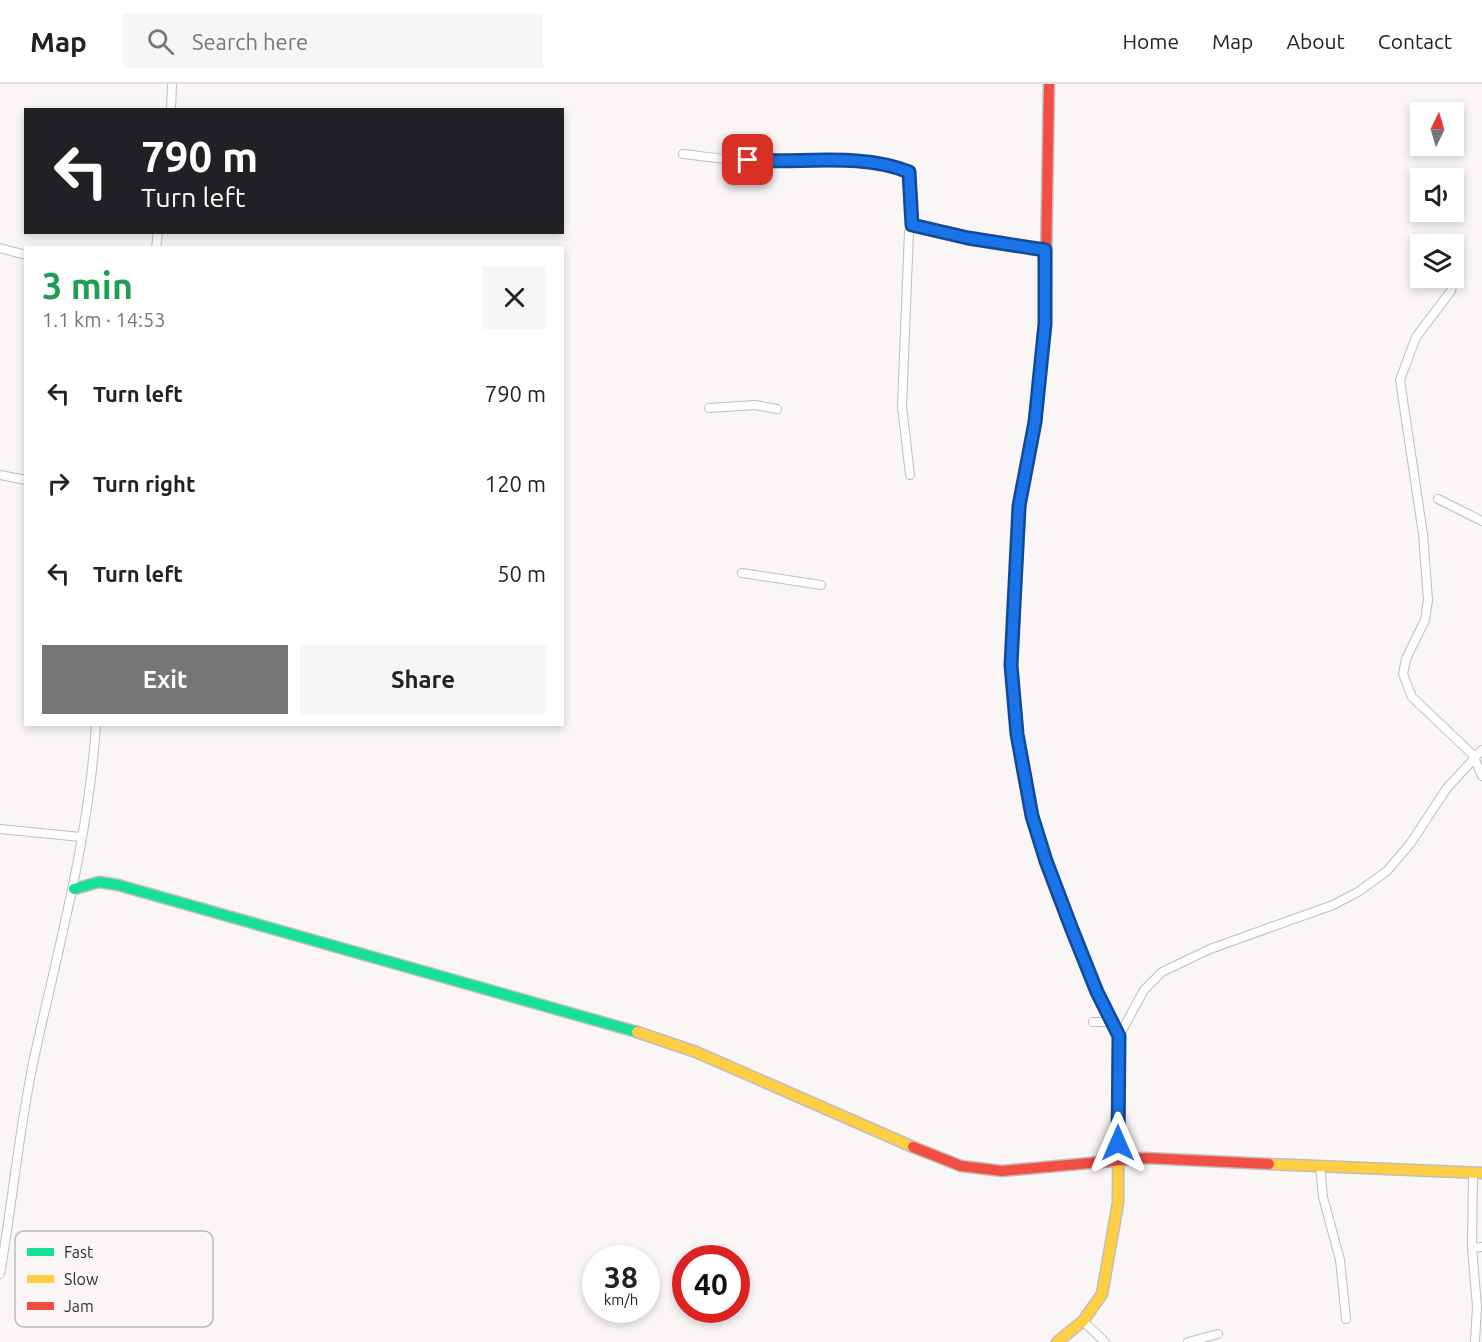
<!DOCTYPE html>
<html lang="en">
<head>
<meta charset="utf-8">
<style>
	:root { --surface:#fff; --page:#f6f6f6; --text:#222; --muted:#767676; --line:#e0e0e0; --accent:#787575 }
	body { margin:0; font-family:Ubuntu,sans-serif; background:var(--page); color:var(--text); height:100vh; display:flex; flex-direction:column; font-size:22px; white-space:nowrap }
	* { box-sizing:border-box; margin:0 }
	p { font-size:20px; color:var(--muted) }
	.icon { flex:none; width:33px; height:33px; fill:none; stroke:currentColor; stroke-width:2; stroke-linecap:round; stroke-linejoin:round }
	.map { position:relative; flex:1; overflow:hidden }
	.drawer { position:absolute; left:24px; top:162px; width:540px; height:480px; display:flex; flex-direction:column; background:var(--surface); border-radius:0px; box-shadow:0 3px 9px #0003 }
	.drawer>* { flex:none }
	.guide { position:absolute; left:24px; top:24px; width:540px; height:126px; border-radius:0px; box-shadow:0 3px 9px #0003; background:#202124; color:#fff; overflow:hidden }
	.needle { width:39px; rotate:5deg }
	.controls { position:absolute; left:1410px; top:18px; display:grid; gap:12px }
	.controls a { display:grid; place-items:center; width:54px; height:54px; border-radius:0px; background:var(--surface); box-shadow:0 3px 9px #0003; font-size:30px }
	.speed { position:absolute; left:582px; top:1161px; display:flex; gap:12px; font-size:30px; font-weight:700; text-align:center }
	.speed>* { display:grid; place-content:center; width:78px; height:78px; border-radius:50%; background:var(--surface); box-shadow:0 3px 9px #0003; line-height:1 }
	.speed small { font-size:15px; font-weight:400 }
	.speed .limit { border:9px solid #d22; background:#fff; color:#111 }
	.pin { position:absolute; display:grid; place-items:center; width:51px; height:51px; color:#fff; margin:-26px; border-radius:12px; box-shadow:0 3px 9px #0006 }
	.me { position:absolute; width:66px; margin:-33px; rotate:0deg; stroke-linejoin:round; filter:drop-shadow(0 0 4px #0008) }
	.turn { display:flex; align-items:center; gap:21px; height:126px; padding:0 18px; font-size:27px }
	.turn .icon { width:78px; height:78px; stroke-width:2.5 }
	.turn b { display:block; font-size:42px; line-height:51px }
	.round { display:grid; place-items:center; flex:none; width:63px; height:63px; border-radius:0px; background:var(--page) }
	.head { display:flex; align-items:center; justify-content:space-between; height:102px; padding:0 18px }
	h1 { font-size:36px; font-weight:600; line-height:45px; color:#1e9e55 }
	.button { display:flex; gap:12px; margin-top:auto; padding:12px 18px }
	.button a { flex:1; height:69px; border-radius:0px; background:var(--accent); color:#fff; font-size:24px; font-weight:600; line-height:69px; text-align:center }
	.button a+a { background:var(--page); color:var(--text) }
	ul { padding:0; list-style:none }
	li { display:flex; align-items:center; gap:18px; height:90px; padding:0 18px }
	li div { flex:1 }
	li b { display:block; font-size:22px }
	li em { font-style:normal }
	header { display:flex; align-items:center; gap:36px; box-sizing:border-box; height:84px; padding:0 30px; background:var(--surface); border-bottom:2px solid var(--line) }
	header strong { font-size:28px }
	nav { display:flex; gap:33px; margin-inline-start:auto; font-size:21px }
	.search { width:420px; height:54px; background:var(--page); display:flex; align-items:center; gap:15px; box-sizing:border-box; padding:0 21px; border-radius:0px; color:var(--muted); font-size:22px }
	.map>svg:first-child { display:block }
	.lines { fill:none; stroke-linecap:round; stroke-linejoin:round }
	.street-casing { stroke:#c1bdbd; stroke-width:10 }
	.fast-casing { stroke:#c1bdbd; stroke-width:13 }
	.slow-casing { stroke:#c1bdbd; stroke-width:13 }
	.jam-casing { stroke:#c1bdbd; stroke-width:13 }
	.street { stroke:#fefefe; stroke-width:8 }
	.fast { stroke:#16e098; stroke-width:10 }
	.slow { stroke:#ffcf43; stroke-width:10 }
	.jam { stroke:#f24e42; stroke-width:10 }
	.route-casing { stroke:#114b97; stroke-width:15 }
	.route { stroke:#1a73e8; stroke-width:10 }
	.key { fill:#fcf5f5; stroke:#bfbaba; stroke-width:1.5 }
	.key-label { font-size:16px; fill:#32302f }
</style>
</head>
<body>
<header>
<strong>Map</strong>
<div class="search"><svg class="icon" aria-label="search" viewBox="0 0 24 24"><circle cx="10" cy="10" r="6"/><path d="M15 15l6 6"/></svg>Search here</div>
<nav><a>Home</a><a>Map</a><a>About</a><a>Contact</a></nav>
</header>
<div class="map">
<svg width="1482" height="1258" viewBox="0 0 1482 1258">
	<rect width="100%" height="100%" fill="#fbf6f6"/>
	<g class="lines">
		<g class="street-casing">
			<path id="street" d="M 171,26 L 172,0
				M 683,70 C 712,73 742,79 771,77 C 813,76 869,72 909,88 L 912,141 L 909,148 L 902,322 L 910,391
				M 912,141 L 968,154 L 1045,166
				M 0,164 L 26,171
				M 156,164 L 158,148
				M 1456,184 L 1451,207 L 1416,253 L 1400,296 L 1423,450 L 1428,516 L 1425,536 L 1406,575 L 1403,590 L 1412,613 L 1473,671 L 1482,692
				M 709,324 L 755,321 L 777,325
				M 0,391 L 26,396
				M 1438,415 L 1482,437
				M 742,489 L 821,501
				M 0,745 L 81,753
				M 1093,938 L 1111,938
				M 1119,952 L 1144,906 L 1162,888 L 1210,865 L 1333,821 L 1358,808 L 1387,787 L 1410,760 L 1447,704 L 1482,666
				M 1320,1081 L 1323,1113 L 1340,1176 L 1346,1235
				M 1473,1088 L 1472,1164 L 1477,1222 L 1475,1258
				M 1472,1164 L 1482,1163
				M 0,1190 C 13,1117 19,1042 35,970 C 59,861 89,753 96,640
				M 1083,1237 L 1105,1258
				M 1188,1258 L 1218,1250"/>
		</g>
		<g class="fast-casing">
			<path id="fast" d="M 1021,410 L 1011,581 L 1017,650 L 1032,732 L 1046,777 L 1090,892
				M 74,805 L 99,798 L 118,801 L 637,948"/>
		</g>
		<g class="slow-casing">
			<path id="slow" d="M 637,948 L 696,968 L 913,1063
				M 1269,1080 L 1482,1089
				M 1057,1258 L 1083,1237 L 1102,1210 L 1118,1119 L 1119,952 L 1090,892"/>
		</g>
		<g class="jam-casing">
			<path id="jam" d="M 1021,410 L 1035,338 L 1045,240 L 1049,0
				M 913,1063 L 961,1082 L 1002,1087 L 1145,1074 L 1269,1080"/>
		</g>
		<use href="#street" class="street"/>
		<use href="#fast" class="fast"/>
		<use href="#slow" class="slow"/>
		<use href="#jam" class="jam"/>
	</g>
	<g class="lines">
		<g class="route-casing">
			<path id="route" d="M 748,76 C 799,80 860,68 909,88 L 912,141 L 968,154 L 1045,166 L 1045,240 L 1035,338 L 1019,422 L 1011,581 L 1017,650 L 1032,732 L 1046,777 L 1071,843 L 1097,908 L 1119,952 L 1118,1059"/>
		</g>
		<use href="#route" class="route"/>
	</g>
	<rect x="15" y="1147" width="198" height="96" rx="9" class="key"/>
	<rect x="27" y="1164" width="27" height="8" fill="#16e098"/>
	<rect x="27" y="1191" width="27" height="8" fill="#ffcf43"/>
	<rect x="27" y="1218" width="27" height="8" fill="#f24e42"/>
	<g class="key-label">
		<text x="64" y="1174">Fast</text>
		<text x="64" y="1201">Slow</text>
		<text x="64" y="1228">Jam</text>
	</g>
</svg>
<div class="controls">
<a><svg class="needle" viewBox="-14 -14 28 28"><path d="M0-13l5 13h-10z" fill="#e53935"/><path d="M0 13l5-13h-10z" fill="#767676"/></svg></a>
<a><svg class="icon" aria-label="sound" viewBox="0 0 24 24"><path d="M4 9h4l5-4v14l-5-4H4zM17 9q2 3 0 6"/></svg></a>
<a><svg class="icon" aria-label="layers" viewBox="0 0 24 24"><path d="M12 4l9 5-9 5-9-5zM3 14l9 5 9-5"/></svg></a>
</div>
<div class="speed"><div>38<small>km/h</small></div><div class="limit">40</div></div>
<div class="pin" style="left:748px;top:76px;background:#d93025"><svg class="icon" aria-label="arrive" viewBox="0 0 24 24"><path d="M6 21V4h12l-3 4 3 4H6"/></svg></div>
<svg class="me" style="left:1118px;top:1059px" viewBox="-20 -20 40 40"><path d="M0-17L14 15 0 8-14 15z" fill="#1a73e8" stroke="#fff" stroke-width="4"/></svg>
<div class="guide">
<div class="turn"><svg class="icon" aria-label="left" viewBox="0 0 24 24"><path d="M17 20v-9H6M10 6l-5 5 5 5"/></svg><div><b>790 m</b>Turn left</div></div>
</div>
<section class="drawer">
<div class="head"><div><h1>3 min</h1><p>1.1 km · 14:53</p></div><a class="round"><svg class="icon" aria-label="close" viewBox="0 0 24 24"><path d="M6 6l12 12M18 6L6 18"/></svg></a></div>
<ul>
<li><svg class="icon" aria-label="left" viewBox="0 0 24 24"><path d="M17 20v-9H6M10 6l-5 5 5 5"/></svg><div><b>Turn left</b></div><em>790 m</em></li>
<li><svg class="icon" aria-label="right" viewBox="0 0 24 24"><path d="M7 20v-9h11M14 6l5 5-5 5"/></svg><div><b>Turn right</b></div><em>120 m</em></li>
<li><svg class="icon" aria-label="left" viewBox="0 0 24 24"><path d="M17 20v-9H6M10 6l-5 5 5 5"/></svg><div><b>Turn left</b></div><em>50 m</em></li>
</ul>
<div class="button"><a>Exit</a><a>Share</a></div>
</section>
</div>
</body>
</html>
